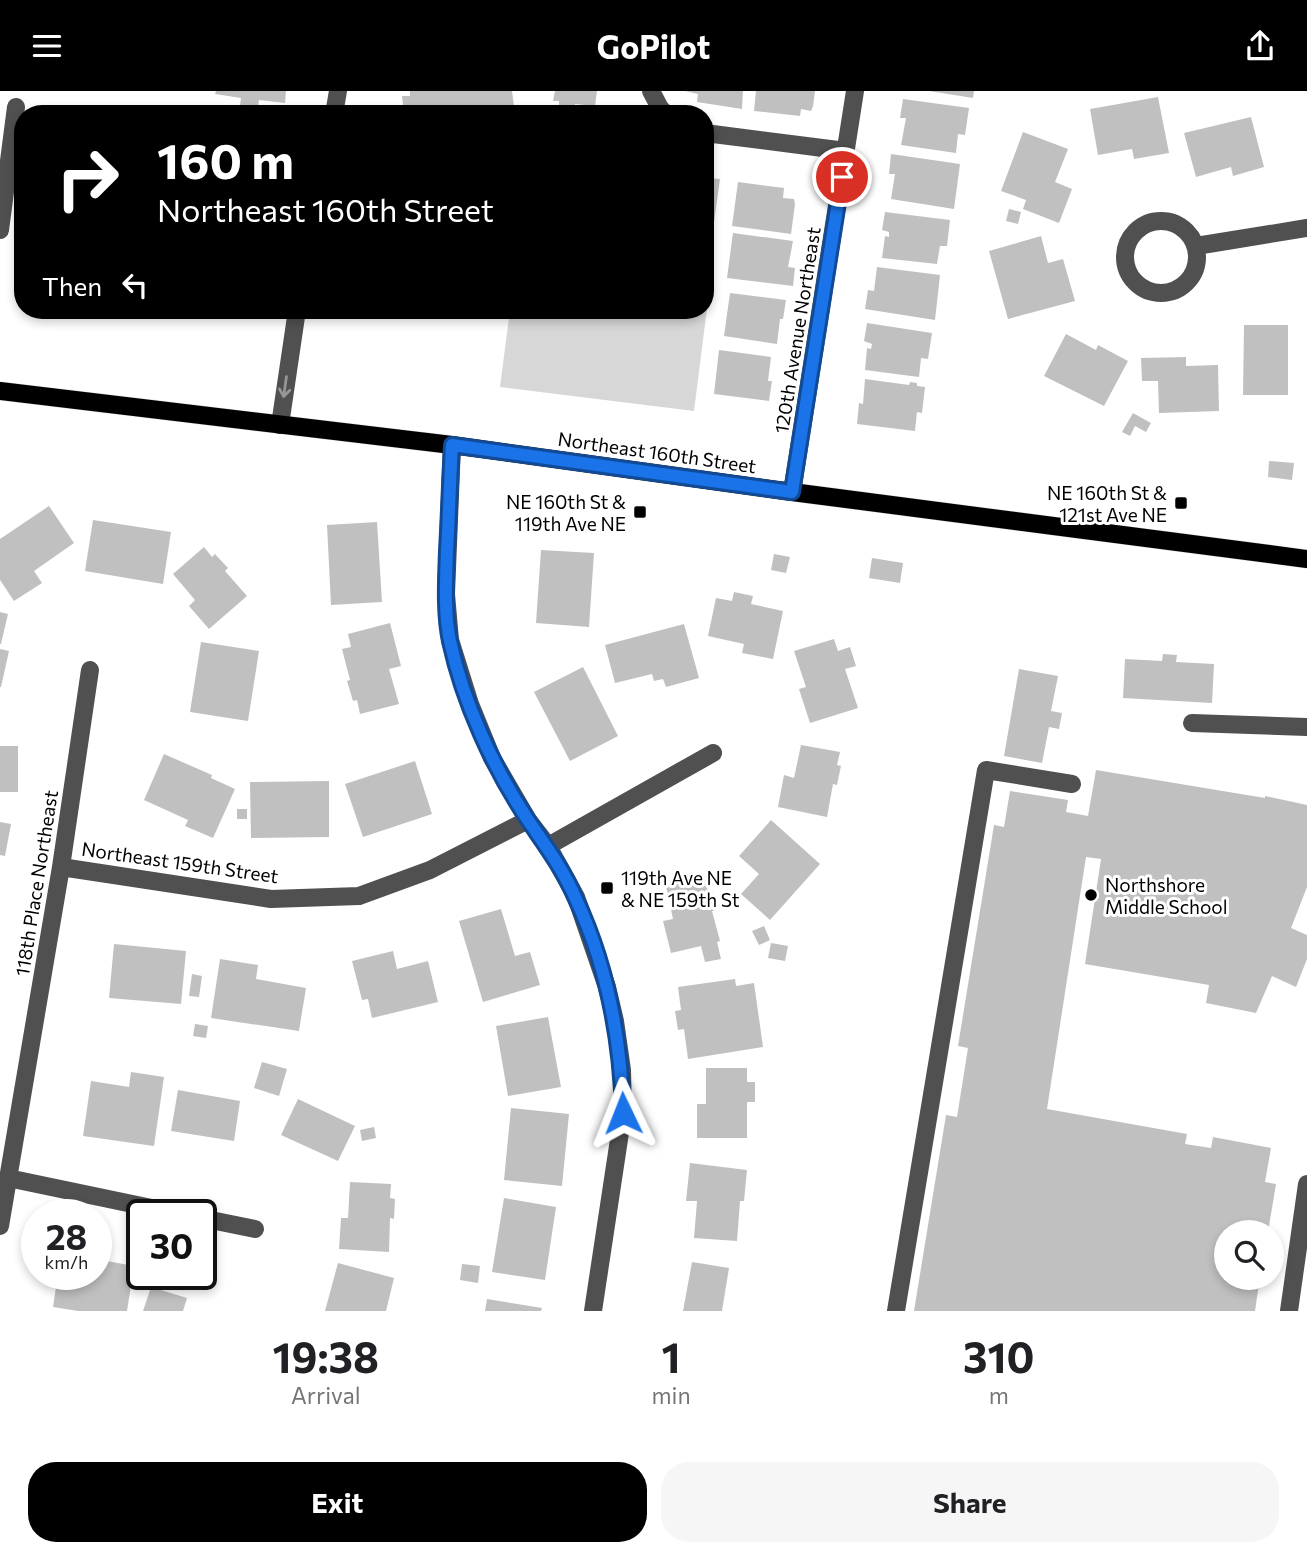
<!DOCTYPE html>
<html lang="en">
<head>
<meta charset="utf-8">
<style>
	:root { --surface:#fff; --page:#f6f6f6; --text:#202124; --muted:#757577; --accent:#000 }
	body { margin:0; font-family:Commissioner,sans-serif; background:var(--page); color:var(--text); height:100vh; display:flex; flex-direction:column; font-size:26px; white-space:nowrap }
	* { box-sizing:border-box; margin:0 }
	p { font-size:23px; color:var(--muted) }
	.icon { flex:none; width:38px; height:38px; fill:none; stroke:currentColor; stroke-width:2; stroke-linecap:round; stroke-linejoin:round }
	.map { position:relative; height:1220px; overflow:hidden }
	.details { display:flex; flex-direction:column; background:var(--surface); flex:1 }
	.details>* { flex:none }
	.hud { position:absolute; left:14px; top:14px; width:700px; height:214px; border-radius:28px; box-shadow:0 4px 10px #0003; background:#000; color:#fff; overflow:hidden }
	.controls { position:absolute; left:1214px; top:1129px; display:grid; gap:14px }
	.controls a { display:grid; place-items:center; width:70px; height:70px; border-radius:50%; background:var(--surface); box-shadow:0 4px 10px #0003; font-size:35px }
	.speed { position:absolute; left:21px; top:1108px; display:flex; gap:14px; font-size:35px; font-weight:700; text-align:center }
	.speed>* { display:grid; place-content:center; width:91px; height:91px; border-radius:50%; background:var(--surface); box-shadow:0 4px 10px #0003; line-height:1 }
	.speed small { font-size:18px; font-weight:400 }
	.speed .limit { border:4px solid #111; border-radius:10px; background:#fff; color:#111 }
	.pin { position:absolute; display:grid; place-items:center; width:60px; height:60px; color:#fff; margin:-30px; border:4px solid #fff; border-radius:50%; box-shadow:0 2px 7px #0007 }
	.me { position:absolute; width:77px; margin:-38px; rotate:358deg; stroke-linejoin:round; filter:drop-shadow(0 0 5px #0008) }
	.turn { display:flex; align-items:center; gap:24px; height:147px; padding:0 28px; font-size:32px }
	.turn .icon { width:91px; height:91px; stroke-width:2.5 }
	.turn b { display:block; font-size:49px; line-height:60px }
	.then { display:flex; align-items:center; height:66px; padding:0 28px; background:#0003; gap:14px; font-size:26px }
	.eta { display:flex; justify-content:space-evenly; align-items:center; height:119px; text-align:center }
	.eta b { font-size:42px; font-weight:700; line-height:49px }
	.button { display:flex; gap:14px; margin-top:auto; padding:14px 28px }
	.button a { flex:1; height:80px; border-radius:28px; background:var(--accent); color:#fff; font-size:28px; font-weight:700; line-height:80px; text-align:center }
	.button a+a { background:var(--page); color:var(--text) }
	header { display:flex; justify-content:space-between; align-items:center; height:91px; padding:0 28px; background:var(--accent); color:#fff; font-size:32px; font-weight:700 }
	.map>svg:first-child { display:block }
	.green { fill:#d7d7d7 }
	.building { fill:#c0c0c0 }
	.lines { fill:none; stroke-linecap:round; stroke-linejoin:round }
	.major-casing { stroke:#dbdbdb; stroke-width:19 }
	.minor { stroke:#505050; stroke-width:18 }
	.major { stroke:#000; stroke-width:18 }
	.oneway { stroke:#969696 }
	.route-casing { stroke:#114b97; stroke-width:18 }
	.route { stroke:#1a73e8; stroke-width:12 }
	.poi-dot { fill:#000; stroke:#fff; stroke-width:2.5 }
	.labels { text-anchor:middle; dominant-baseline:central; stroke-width:6; stroke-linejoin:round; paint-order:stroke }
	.street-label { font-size:19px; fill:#000; stroke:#fff }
	.poi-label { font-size:19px; fill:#000; stroke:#fff; text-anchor:end }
</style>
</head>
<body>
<header><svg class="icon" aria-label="menu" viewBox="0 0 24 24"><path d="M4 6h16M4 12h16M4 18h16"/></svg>GoPilot<svg class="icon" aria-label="share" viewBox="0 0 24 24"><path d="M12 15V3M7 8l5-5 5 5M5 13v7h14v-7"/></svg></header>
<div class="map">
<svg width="1307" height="1220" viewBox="0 0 1307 1220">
	<rect width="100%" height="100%" fill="#fff"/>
	<path class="green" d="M 705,194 L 710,194 L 694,320 L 500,296 L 510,219 L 705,219 Z"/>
	<path class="building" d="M 216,0 L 286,0 L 285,12 L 259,9 L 257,23 L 239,23 L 241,7 L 215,3 Z
		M 410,0 L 512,0 L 515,23 L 404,23 L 402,5 L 410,5 Z
		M 555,0 L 597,0 L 595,15 L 575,13 L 575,17 L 559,15 L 559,10 L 553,10 Z
		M 685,0 L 743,0 L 742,18 L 697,11 L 698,3 Z
		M 756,0 L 815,0 L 813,15 L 811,20 L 801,18 L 800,25 L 754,20 Z
		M 929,0 L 974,0 L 973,7 Z
		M 1158,6 L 1169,62 L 1134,68 L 1132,58 L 1098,64 L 1090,18 Z
		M 903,8 L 969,17 L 965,44 L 958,43 L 956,62 L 901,54 L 906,27 L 900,27 Z
		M 1251,26 L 1264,76 L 1233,85 L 1231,76 L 1196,86 L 1184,42 Z
		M 1023,41 L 1068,58 L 1055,91 L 1072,98 L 1059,132 L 1023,118 L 1026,109 L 1001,100 Z
		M 891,63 L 960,73 L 954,118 L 891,108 L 895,83 L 889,83 Z
		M 705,87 L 720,88 L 714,131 L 705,130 Z
		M 738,91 L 784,97 L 783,107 L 794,108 L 795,113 L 791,143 L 732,135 Z
		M 1009,118 L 1021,121 L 1018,133 L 1006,130 Z
		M 885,121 L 950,129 L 947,155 L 940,155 L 937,173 L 882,167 L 885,145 L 889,146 L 889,141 L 882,139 Z
		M 705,141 L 713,142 L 708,186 L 705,186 Z
		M 733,142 L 793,150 L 788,176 L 795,177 L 793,195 L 727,187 Z
		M 1041,145 L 1048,172 L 1063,168 L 1075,210 L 1008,228 L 989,160 Z
		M 877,176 L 940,184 L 935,229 L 865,218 L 868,199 L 874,200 Z
		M 730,202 L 786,209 L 783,228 L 780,228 L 777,253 L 724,245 Z
		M 867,232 L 932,242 L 928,268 L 921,267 L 919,286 L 865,279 L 867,257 L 871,258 L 872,253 L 864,250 Z
		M 1244,234 L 1288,234 L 1288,304 L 1243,304 Z
		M 1066,243 L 1096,259 L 1098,254 L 1128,270 L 1104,315 L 1044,285 Z
		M 719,259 L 771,266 L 768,290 L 772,290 L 769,310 L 714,303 Z
		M 1186,266 L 1186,275 L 1218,274 L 1219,320 L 1159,322 L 1158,290 L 1142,290 L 1141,267 Z
		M 865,288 L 909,294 L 910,291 L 917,292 L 917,295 L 925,296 L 922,322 L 917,321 L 915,340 L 857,333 L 859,312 L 863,313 Z
		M 1133,322 L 1151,332 L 1146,341 L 1135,335 L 1130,345 L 1122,341 Z
		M 1269,370 L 1294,372 L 1292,389 L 1268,386 Z
		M 49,415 L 74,452 L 34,480 L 42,492 L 14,510 L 0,489 L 0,448 Z
		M 93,429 L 171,441 L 163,493 L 85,480 Z
		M 377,431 L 382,511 L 331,514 L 327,434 Z
		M 204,456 L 212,466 L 215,463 L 228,477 L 225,480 L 247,505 L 209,538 L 189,515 L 195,509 L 173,483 Z
		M 541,459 L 594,462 L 589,536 L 536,532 Z
		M 774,463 L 790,466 L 786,482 L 771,479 Z
		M 872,467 L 903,472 L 900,492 L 869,487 Z
		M 734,501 L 753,505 L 751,513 L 783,520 L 773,568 L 742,562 L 744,553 L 708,545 L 716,507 L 732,510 Z
		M 0,521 L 8,523 L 1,553 L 0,553 Z
		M 390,532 L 401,575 L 389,578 L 399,613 L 360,623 L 357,609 L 353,610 L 347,590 L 350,589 L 342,558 L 351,556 L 348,543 Z
		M 684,533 L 699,587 L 666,596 L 663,588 L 654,590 L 652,583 L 615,592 L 605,554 Z
		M 834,548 L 838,560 L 850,556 L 856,575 L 845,578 L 858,617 L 810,632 L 799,598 L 806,596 L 794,560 Z
		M 201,551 L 259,560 L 248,630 L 190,621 Z
		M 0,558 L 9,560 L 1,596 L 0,596 Z
		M 1163,563 L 1177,564 L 1176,571 L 1214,573 L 1212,612 L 1123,607 L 1125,568 L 1162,570 Z
		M 583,576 L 618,645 L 570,670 L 534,601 Z
		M 1019,578 L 1058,585 L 1051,620 L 1062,622 L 1059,638 L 1049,636 L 1042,672 L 1004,665 Z
		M 801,654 L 840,661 L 837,674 L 841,675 L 837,694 L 833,693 L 827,726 L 778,716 L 784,684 L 794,687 Z
		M 0,655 L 18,655 L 18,701 L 0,701 Z
		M 164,663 L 212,684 L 211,687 L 235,698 L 213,747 L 185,735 L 188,729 L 144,709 Z
		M 415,670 L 432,723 L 363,746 L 345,693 Z
		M 1096,679 L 1265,707 L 1265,705 L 1307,714 L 1307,796 L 1291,837 L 1307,844 L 1307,868 L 1296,896 L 1272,885 L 1256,922 L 1206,912 L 1209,894 L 1085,873 L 1101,768 L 1086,766 L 1047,1018 L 1187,1043 L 1185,1053 L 1211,1057 L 1213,1046 L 1271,1057 L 1265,1091 L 1276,1093 L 1268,1141 L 1227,1141 L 1227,1186 L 1260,1186 L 1255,1220 L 914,1220 L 946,1024 L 957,1026 L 968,957 L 958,955 L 994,734 L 1004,736 L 1010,700 L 1068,709 L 1066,721 L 1088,725 Z
		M 329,690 L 329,746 L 251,747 L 250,691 Z
		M 237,718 L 247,718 L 247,728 L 237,728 Z
		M 771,729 L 820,773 L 770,829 L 741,803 L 759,783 L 739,765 Z
		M 0,731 L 11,733 L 5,765 L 0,764 Z
		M 705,786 L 708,801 L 712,800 L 716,819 L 712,820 L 720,850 L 717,851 L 721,868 L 705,871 L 701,855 L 671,862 L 663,830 L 673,828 L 666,795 Z
		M 501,818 L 515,865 L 530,861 L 540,894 L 483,911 L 459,830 Z
		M 764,835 L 770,849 L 759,854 L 752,840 Z
		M 771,852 L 788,855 L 785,870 L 768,867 Z
		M 114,853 L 186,860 L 181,913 L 109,907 Z
		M 393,860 L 397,878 L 428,870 L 438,911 L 372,927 L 368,908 L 362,909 L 352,870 Z
		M 220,868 L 258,874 L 256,888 L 306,897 L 299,940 L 211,927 Z
		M 192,883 L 202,885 L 199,906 L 189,905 Z
		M 735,888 L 736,895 L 754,892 L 763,956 L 688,968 L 684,938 L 678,939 L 675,920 L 681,919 L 678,896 Z
		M 548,926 L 561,996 L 508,1005 L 496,935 Z
		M 195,933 L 208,935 L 206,947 L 193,945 Z
		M 262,971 L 287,978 L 279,1005 L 254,997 Z
		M 706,977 L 747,977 L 747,991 L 755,991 L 755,1011 L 747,1011 L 747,1047 L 697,1047 L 697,1013 L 706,1013 Z
		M 131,981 L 164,986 L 154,1055 L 83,1045 L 91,990 L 129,996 Z
		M 178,999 L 240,1010 L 234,1050 L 171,1040 Z
		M 298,1008 L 355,1035 L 338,1070 L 281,1044 Z
		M 511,1017 L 569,1023 L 562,1095 L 504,1089 Z
		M 374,1036 L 376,1047 L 362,1050 L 360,1039 Z
		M 690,1072 L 747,1079 L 744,1110 L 740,1110 L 737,1150 L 694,1147 L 697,1110 L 686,1110 Z
		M 350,1091 L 391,1093 L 390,1107 L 395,1108 L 394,1128 L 390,1127 L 389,1161 L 339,1158 L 341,1127 L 348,1127 Z
		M 504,1107 L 556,1116 L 545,1189 L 492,1181 Z
		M 96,1168 L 134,1175 L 127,1220 L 78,1220 L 53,1216 L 58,1183 L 96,1183 Z
		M 692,1171 L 729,1177 L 722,1220 L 683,1220 Z
		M 338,1172 L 394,1187 L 386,1220 L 325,1220 Z
		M 462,1173 L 480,1175 L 478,1192 L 460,1189 Z
		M 151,1196 L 187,1207 L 183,1220 L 143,1220 Z
		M 487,1208 L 542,1217 L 541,1220 L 485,1220 Z"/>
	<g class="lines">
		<g class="major-casing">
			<path id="major" d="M 0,300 L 452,354 L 792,401 L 1307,468"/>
		</g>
		<path class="minor" d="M 651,0 L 660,17 L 666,23
			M 334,23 L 338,0
			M 705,42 L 846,60
			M1125 166a36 36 0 1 1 72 0a36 36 0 1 1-72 0Z
			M 0,139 L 16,16
			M 1196,155 L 1307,137
			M 280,334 L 297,219
			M 452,354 L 446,503 L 450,549 L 470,613 L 492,667 L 528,729 L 548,755 L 576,806 L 607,896 L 615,930 L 622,979 L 623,1022 L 593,1220
			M 792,401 L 855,0
			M 1192,632 L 1307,636
			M 548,755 L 713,662
			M 61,776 L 271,808 L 359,805 L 430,779 L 528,729
			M 8,1087 L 185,1124
			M 201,1127 L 255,1138
			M 0,1135 L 61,776 L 90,579
			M 896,1220 L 986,679 L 1072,693
			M 1289,1220 L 1307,1093"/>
		<use href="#major" class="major"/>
	</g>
	<defs><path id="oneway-shaft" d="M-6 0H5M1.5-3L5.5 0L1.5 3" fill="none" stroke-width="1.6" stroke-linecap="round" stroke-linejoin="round" transform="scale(1.75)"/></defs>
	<use class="oneway" href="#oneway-shaft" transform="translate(285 296) rotate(98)"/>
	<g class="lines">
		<g class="route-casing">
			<path id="route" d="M 623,1022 C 621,948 607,874 575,806 C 563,778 545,754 528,729 C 494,678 463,611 450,550 C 444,521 446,490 447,460 C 449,425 450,389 452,354 L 792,401 L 842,86"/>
		</g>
		<use href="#route" class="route"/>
	</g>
	<g class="poi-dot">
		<rect x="1174" y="405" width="14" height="14" rx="3.5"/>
		<rect x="633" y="414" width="14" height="14" rx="3.5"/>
		<rect x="600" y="790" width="14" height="14" rx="3.5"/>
		<circle cx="1091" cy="804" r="7"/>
	</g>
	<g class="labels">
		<g class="street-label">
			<text transform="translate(797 239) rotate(-81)">120th Avenue Northeast</text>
			<text transform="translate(657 361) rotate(8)">Northeast 160th Street</text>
			<text transform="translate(180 771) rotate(8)">Northeast 159th Street</text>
			<text transform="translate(36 792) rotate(-81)">118th Place Northeast</text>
		</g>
		<g class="poi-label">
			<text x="1167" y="401">NE 160th St &amp;<tspan x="1167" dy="22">121st Ave NE</tspan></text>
			<text x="626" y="410">NE 160th St &amp;<tspan x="626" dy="22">119th Ave NE</tspan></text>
			<text x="621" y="786" text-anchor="start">119th Ave NE<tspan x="621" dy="22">&amp; NE 159th St</tspan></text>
			<text x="1105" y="793" text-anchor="start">Northshore<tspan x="1105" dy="22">Middle School</tspan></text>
		</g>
	</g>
</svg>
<div class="controls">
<a><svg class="icon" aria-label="search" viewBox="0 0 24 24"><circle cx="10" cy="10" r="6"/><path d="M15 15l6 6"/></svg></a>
</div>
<div class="speed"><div>28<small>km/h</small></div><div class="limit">30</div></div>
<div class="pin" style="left:842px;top:86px;background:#d93025"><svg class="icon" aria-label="arrive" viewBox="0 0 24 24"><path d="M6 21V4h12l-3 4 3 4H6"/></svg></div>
<svg class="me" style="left:623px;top:1022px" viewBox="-20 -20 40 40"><path d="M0-17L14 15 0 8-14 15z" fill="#1a73e8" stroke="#fff" stroke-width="4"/></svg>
<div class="hud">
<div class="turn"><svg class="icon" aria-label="right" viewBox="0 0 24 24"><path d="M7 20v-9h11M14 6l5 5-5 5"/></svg><div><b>160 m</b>Northeast 160th Street</div></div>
<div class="then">Then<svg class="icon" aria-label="left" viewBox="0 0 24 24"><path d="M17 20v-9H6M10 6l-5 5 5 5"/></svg></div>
</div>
</div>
<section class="details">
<div class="eta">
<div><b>19:38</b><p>Arrival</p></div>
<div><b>1</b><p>min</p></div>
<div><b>310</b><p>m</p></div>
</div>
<div class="button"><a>Exit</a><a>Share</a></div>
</section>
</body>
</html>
